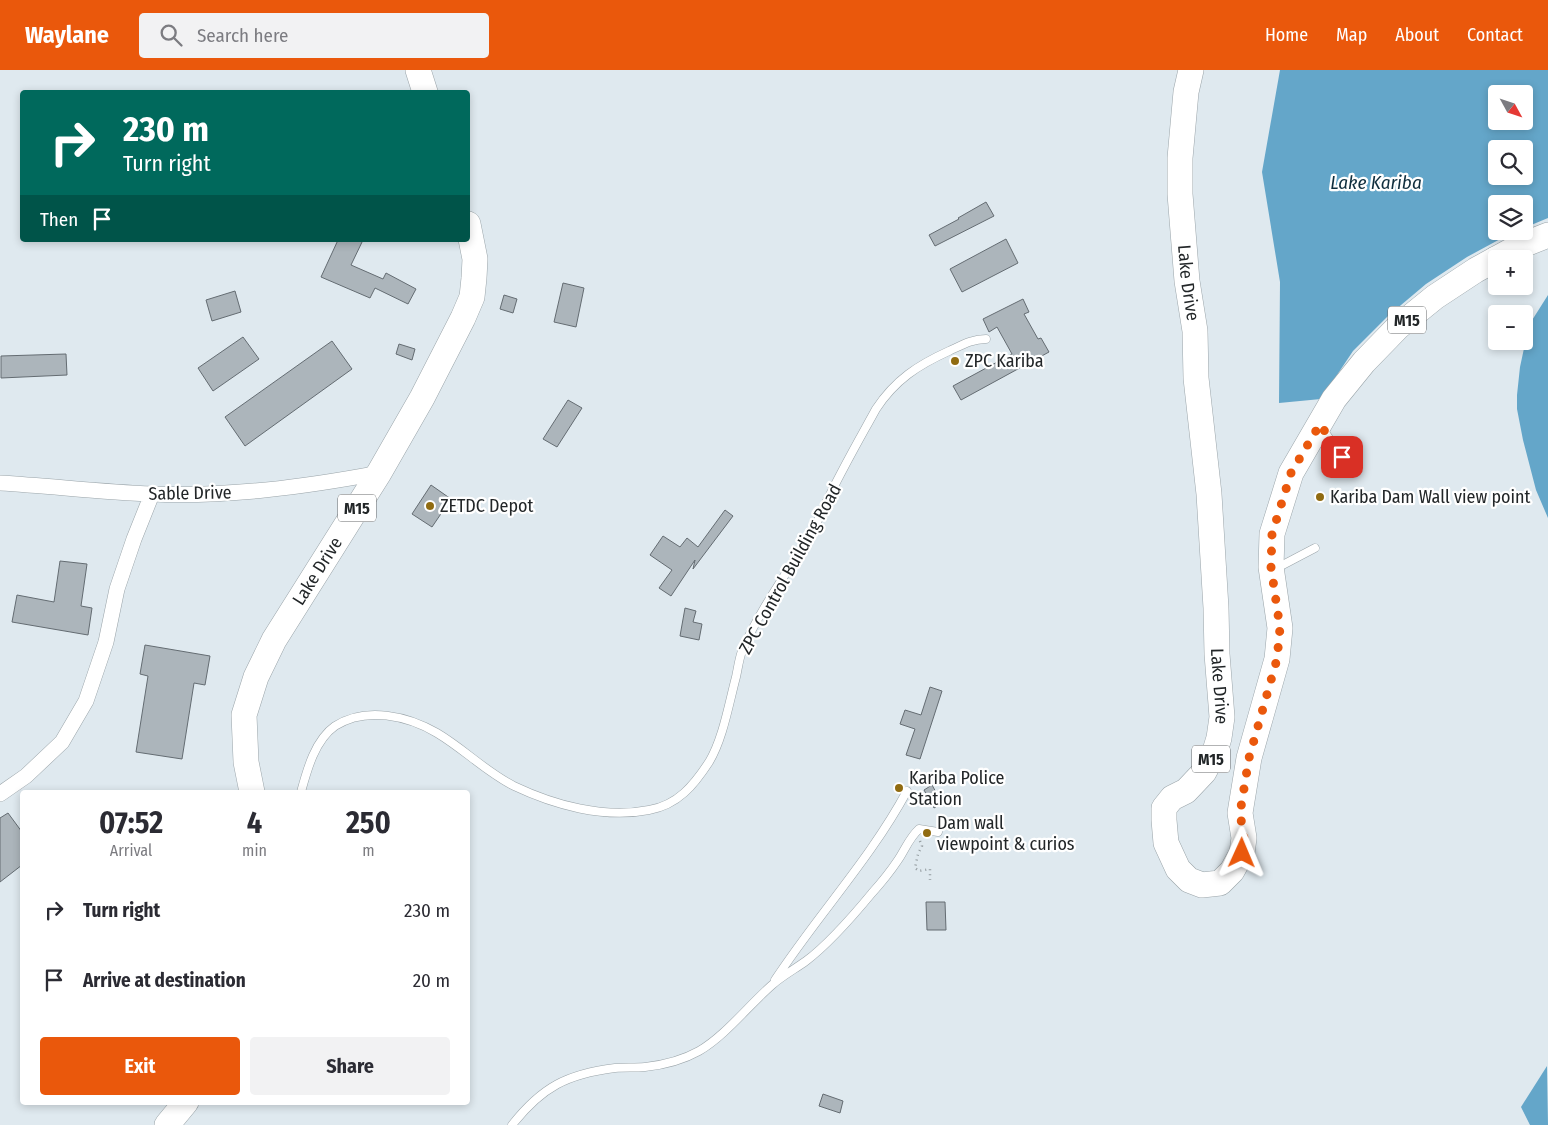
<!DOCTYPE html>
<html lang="en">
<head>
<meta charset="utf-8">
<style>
	:root { --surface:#fff; --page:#f2f2f3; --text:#2b2b33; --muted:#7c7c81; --accent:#ea580c }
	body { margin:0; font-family:"Fira Sans Condensed",sans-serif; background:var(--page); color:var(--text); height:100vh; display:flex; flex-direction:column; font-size:19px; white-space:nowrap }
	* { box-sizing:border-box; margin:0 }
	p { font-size:16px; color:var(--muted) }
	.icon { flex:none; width:28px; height:28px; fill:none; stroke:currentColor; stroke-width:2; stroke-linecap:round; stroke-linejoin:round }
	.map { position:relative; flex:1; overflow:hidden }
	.panel { position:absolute; left:20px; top:720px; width:450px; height:315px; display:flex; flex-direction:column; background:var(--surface); border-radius:5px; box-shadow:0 2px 8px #0003 }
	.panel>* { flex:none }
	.top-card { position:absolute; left:20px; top:20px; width:450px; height:152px; border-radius:5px; box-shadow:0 2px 8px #0003; background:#00695c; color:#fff; overflow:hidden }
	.needle { width:32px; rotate:130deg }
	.fabs { position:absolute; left:1488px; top:15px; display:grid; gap:10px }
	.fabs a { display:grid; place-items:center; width:45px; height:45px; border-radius:5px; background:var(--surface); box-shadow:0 2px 8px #0003; font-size:25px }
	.pin { position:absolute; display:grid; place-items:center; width:42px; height:42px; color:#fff; margin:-21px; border-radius:10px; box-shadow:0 2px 8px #0006 }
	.me { position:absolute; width:55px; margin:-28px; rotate:1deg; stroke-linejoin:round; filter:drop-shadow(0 0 4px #0008) }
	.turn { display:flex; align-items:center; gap:18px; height:105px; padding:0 20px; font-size:22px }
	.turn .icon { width:65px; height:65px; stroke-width:2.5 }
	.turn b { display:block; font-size:35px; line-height:42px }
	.then { display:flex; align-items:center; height:48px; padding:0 20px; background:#0003; gap:10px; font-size:19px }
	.eta { display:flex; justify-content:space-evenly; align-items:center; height:85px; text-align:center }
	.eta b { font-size:30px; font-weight:700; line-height:35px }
	.cta { display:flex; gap:10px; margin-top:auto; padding:10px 20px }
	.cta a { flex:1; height:58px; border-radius:5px; background:var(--accent); color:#fff; font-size:20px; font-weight:700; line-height:58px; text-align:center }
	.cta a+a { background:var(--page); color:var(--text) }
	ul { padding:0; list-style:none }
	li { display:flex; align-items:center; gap:15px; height:70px; padding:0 20px }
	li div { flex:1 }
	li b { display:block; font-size:19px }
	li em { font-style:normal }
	header { display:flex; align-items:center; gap:30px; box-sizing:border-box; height:70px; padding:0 25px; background:var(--accent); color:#fff }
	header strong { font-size:24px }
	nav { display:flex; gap:28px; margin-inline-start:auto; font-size:18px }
	.search { width:350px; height:45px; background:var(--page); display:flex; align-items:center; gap:12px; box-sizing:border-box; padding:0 18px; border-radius:5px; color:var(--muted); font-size:19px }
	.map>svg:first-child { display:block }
	.water { fill:#64a6c9; fill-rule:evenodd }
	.building { fill:#acb5bb; stroke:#646c72 }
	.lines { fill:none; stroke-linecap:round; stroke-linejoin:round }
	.lane-casing { stroke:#9aa4a9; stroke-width:9 }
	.street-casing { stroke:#9aa4a9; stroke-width:16 }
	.primary-casing { stroke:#9aa4a9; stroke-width:26 }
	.path { stroke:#929a9e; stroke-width:2.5; stroke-dasharray:1 4; stroke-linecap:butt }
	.lane { stroke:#fff; stroke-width:8 }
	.street { stroke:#fff; stroke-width:15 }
	.primary { stroke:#fff; stroke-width:25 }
	.route { stroke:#ea580c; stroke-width:9; stroke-dasharray:0 16.2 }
	.poi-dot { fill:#906b11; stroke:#fff; stroke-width:2 }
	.labels { text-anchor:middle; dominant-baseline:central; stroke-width:4.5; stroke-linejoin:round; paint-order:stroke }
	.shield { fill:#fff; stroke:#646768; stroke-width:1 }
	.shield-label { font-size:16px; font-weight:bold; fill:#222628 }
	.street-label { font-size:18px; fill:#222628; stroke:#fff }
	.poi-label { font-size:18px; fill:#222628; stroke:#fff; text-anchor:start }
	.water-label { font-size:19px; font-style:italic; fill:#102f3f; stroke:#fff }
</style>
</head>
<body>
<header>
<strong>Waylane</strong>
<div class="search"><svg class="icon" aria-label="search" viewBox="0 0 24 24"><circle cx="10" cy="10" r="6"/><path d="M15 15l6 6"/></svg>Search here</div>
<nav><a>Home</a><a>Map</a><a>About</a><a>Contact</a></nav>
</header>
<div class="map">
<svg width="1548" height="1055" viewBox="0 0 1548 1055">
	<rect width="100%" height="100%" fill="#dfe9ef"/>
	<path class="water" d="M 1280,0 L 1548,0 L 1548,148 L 1524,158 L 1524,134 L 1496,134 L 1496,161 L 1515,161 L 1467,187 L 1426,214 L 1388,246 L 1353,281 L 1321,329 L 1279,333 L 1280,212 L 1262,102 ZM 1496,24 L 1524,24 L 1524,51 L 1496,51 ZM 1496,79 L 1524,79 L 1524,106 L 1496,106 Z
		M 1548,225 L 1548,448 L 1536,420 L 1523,370 L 1517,339 L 1517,325 L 1520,297 L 1529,255 Z
		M 1547,996 L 1548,1055 L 1530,1055 L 1521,1037 Z"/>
	<path class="building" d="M 986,132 L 994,146 L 935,176 L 929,165 L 959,149 L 958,148 Z
		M 1006,169 L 1018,193 L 962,222 L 950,199 Z
		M 338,170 L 363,170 L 351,195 L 383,209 L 386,203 L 416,219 L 408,234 L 375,218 L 370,228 L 321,207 Z
		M 563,213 L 584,218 L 576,257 L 554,252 Z
		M 235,221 L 241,242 L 212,251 L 206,230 Z
		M 504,225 L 517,229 L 513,243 L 500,239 Z
		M 1023,229 L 1029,242 L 1024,244 L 1038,269 L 1041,268 L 1049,282 L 961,330 L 953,316 L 1012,284 L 997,257 L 989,262 L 983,249 Z
		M 243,267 L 259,289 L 213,321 L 198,298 Z
		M 332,271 L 352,299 L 245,376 L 225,347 Z
		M 399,274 L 415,279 L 412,290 L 396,284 Z
		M 66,284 L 67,305 L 1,308 L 1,286 Z
		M 568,330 L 582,338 L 557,377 L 543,369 Z
		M 431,415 L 451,429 L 432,457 L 412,444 Z
		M 725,440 L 733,446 L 693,499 L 695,490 L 671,526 L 659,518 L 672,500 L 650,485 L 663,466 L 680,477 L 687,468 L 698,477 Z
		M 60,491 L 87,494 L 81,536 L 92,538 L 88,565 L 12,552 L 17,525 L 54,532 Z
		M 685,538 L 696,541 L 693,552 L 702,554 L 699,570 L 680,566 Z
		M 145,575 L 210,586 L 205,615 L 194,613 L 182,689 L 136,682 L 148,606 L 140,604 Z
		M 930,617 L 942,621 L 920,689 L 906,685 L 915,659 L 900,654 L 905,640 L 921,645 Z
		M 932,715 L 942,733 L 934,738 L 924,720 Z
		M 8,743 L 22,762 L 22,795 L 0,812 L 0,748 Z
		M 926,832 L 945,832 L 946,860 L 927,860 Z
		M 823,1024 L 843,1031 L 840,1043 L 819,1036 Z"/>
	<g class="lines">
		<g class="lane-casing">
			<path id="lane" d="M 1322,358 L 1342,387
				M 1275,499 L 1315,478
				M 301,722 C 307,700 315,670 335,656 C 366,636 408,646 437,663 C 464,679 486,702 514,716 C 554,735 604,749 649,740 C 678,735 694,715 709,692 C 723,669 729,633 736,607 C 738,598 739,589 742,581 C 761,536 793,496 816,454 C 820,447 822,440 826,433 C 841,401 859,370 876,339 C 895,310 918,295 949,281 C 962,275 972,269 986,269
				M 775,910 C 817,846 871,788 907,721
				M 512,1055 C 542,1017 567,1004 615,998 C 625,997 635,998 645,997 C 663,995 683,990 699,981 C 725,966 749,935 772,915 C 782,906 795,899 806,891 C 830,873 853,846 872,823 C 881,813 890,802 898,790 C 905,780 909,768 919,759 L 938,762"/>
		</g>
		<g class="street-casing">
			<path id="street" d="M 0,413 C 51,416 101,422 152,424 C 229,427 304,417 379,403
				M 0,724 L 26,706 L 62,672 L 86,631 L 106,572 L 117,519 L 134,469 L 152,424"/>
		</g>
		<g class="primary-casing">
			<g id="primary">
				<path d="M 418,0 L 425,22"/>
				<path id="s1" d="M 1191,0 L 1186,22 L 1180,88 L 1180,124 L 1187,211 L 1195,261 L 1196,308 L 1209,424 L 1216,538 L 1217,584 L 1222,647 L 1219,668 L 1215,681 L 1204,702 L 1186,721 L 1172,728 L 1164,738 L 1164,750 L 1166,773 L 1178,799 L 1189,810 L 1202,815 L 1220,813 L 1232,801 L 1242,783 L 1244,768 L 1240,743 L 1249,688 L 1277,589 L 1280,558 L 1271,497 L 1272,464 L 1291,403 L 1334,329 L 1364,292 L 1398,257 L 1435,227 L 1476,200 L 1496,189"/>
				<path d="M 1496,189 L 1518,177 L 1548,165"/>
				<path id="s2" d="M 252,722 L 246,692 L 244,645 L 256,607 L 274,570 L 379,403 L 422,328 L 463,248 L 472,227 L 474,208 L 475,189 L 468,154"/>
				<path d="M 167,1055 L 186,1032"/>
			</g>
		</g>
		<path class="path" d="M 920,771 L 922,776 L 918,784 L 915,798 L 919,801 L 930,799 L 930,810"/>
		<use href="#lane" class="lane"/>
		<use href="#street" class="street"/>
		<use href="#primary" class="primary"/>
	</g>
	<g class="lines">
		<path class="route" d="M 1242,783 L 1244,768 L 1240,743 L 1249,688 L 1277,589 L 1280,558 L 1271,497 L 1272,464 L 1291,403 L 1320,354 L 1342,387"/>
	</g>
	<g class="poi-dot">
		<circle cx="955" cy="291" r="5"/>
		<circle cx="1320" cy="427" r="5"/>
		<circle cx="430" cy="436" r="5"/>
		<circle cx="899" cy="718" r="5"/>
		<circle cx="927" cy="763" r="5"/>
	</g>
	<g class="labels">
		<g class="shield">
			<rect x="1388" y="236.5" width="38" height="27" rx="4"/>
			<rect x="338" y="424.5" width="38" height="27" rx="4"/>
			<rect x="1192" y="675.5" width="38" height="27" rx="4"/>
		</g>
		<g class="shield-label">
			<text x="1407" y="250">M15</text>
			<text x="357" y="438">M15</text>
			<text x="1211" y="689">M15</text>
		</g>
		<g class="street-label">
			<text stroke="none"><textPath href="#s1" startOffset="214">Lake Drive</textPath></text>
			<text transform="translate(190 423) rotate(-1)">Sable Drive</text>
			<text transform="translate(790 499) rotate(-61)">ZPC Control Building Road</text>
			<text stroke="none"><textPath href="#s2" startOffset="240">Lake Drive</textPath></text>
			<text stroke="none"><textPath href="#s1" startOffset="619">Lake Drive</textPath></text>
		</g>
		<g class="poi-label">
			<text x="965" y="291">ZPC Kariba</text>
			<text x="1330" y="427">Kariba Dam Wall view point</text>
			<text x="440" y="436">ZETDC Depot</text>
			<text x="909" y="708">Kariba Police<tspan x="909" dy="21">Station</tspan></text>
			<text x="937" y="753">Dam wall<tspan x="937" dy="21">viewpoint &amp; curios</tspan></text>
		</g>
		<g class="water-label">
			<text x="1376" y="112">Lake Kariba</text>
		</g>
	</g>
</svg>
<div class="fabs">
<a><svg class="needle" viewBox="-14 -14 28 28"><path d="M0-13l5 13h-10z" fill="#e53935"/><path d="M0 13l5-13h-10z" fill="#7c7c81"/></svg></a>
<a><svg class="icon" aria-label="search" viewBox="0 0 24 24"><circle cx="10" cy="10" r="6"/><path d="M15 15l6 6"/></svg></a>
<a><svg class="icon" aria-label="layers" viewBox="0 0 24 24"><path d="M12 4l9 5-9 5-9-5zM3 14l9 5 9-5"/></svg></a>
<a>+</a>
<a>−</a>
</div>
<div class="pin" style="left:1342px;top:387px;background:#d93025"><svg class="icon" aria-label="arrive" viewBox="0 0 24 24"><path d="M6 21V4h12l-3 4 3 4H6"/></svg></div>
<svg class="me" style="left:1242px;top:783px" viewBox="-20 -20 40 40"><path d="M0-17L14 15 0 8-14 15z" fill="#ea580c" stroke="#fff" stroke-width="4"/></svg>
<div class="top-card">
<div class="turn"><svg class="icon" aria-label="right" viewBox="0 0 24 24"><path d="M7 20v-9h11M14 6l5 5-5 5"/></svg><div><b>230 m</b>Turn right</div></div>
<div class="then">Then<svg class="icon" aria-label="arrive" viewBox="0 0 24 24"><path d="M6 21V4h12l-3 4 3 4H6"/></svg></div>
</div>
<section class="panel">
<div class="eta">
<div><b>07:52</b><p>Arrival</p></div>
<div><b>4</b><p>min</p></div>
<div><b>250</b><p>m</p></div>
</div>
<ul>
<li><svg class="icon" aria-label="right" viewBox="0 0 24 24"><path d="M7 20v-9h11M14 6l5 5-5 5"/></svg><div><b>Turn right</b></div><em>230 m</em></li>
<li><svg class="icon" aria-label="arrive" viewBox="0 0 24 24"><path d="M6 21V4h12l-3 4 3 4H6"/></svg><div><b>Arrive at destination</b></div><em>20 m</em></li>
</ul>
<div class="cta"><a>Exit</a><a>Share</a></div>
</section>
</div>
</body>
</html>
